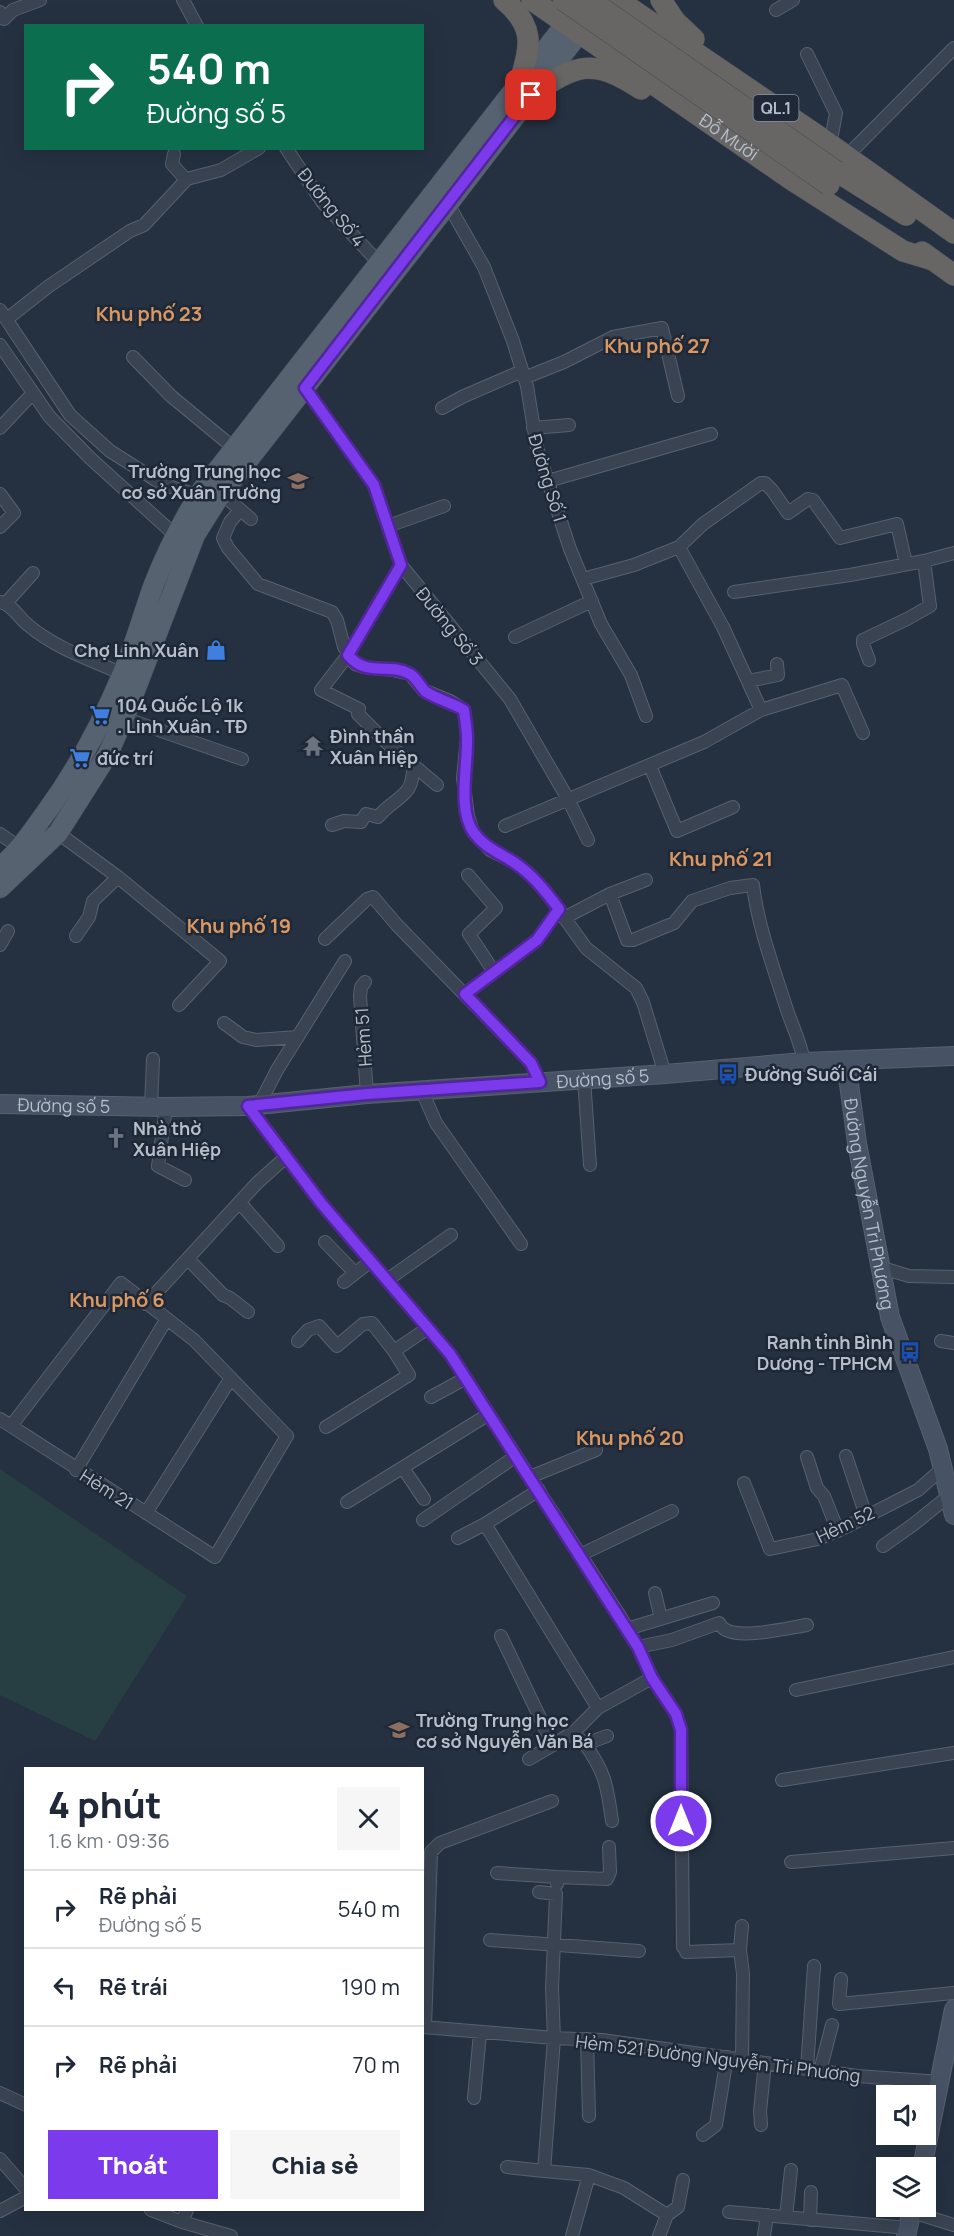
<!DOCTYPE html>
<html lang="vi">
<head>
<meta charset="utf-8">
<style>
	:root { --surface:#fff; --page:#f6f6f7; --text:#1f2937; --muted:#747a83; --line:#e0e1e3; --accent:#7c3aed }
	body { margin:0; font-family:Manrope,sans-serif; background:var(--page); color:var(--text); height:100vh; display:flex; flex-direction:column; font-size:22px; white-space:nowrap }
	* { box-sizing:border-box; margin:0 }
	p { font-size:20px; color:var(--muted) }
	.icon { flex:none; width:33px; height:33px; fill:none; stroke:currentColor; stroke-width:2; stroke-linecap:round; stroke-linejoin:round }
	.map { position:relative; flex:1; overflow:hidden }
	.side { position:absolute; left:24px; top:1767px; width:400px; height:444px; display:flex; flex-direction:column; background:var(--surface); border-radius:0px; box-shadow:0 6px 24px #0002 }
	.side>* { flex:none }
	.top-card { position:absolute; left:24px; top:24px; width:400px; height:126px; border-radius:0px; box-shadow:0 6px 24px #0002; background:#0b6e4f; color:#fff; overflow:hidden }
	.controls { position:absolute; left:876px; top:2085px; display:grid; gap:12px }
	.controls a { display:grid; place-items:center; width:60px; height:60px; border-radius:0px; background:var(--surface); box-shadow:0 6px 24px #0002; font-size:30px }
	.pin { position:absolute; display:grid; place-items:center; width:51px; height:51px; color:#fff; margin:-26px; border-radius:12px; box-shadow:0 3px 9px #0006 }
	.me { position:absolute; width:66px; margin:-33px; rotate:0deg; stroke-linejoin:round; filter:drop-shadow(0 0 4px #0008) }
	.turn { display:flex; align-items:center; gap:21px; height:126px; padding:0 24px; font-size:27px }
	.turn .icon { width:78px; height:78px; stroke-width:2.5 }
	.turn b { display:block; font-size:42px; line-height:51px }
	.round { display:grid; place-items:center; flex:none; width:63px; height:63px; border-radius:0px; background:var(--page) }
	.headline { display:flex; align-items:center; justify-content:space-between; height:102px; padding:0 24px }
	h1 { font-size:36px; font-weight:800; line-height:45px }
	.cta { display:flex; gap:12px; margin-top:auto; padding:12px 24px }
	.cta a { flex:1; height:69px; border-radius:0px; background:var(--accent); color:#fff; font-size:24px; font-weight:800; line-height:69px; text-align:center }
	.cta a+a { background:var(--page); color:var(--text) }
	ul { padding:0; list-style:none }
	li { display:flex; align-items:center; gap:18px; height:78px; padding:0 24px; border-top:2px solid var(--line) }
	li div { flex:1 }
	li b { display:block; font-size:22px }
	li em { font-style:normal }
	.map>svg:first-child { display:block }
	.green { fill:#273f42 }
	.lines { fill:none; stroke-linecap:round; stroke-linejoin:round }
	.minor-casing { stroke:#57616e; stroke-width:14 }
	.secondary-casing { stroke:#57616e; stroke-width:20 }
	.primary-casing { stroke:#434c5a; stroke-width:21 }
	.trunk-casing { stroke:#444e5b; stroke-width:22 }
	.minor { stroke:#394351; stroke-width:12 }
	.secondary { stroke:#475264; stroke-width:18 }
	.primary { stroke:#576271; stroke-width:20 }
	.trunk { stroke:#676664; stroke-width:21 }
	.trunk-bridge-casing { stroke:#444e5b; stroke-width:22; stroke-linecap:butt }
	.trunk-bridge { stroke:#676664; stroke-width:21 }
	.route-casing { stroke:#51269a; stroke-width:15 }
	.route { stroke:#7c3aed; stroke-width:10 }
	.labels { text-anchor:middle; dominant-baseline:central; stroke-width:5; stroke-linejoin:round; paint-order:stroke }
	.shield { fill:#1e2836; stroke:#88919e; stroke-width:1.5 }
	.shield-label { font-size:16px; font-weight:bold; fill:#b6becb }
	.street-label { font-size:18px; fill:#b6becb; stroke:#1e2836 }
	.poi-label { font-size:18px; font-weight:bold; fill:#b6becb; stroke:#1e2836; text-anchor:start }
	.neighbourhood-label { font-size:20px; font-weight:bold; fill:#d99763; stroke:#1e2836 }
</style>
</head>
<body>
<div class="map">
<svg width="954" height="2236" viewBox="0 0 954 2236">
	<rect width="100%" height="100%" fill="#253141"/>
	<path class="green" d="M 0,1469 L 187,1596 L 95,1741 L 0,1695 Z"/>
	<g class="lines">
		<g class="minor-casing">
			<path id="minor" d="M 183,0 L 197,26
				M 776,10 L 793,0
				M 0,12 L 4,19 L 13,10 L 40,0
				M 807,54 L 836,113 L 830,145
				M 286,148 L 323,203 L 380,264
				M 174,154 L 172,164 L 186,180
				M 846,157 L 954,48
				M 448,204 L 484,267 L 513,341 L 527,386 L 537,448 L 570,549 L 601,624 L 631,675 L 646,716
				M 0,310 L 70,415 L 110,451 L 162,484 L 199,496
				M 7,319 L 49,286 L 130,231 L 144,225 L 187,179 L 221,170 L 259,148
				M 0,345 L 49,416 L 90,458 L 175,535
				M 133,357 L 171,396 L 235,449
				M 524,378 L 564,362 L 613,337 L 662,328 L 678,396
				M 305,388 L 374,485 L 401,565 L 510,699 L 568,799 L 588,840
				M 442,408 L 462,397 L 522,371
				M 0,428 L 33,393
				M 533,428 L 569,425
				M 548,481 L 711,434
				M 0,494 L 14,513 L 0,527
				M 222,494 L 251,519
				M 240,510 L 230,522 L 223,538 L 228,548 L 258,584 L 332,612 L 337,620 L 344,647 L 355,664 L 364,667 L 393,670 L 410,674 L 423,690 L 450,701 L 464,710 L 467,738 L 463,778 L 468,816 L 473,832 L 490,850 L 514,862 L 528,873 L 546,892 L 586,948 L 636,988 L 643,1002 L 665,1074
				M 388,526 L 444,506
				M 401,565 L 348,655 L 321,690 L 359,709 L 358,714 L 387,743 L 437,785
				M 583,579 L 634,565 L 679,547 L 703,524 L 761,483 L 765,483 L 772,490 L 788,513 L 808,499 L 813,500 L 840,538 L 897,524 L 906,564
				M 734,592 L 850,575 L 924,561 L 954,553
				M 0,602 C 12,604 19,618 28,625 C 55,648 91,660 123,674
				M 6,603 L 33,573
				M 515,637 L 592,601
				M 869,660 L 863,644 L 863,640 L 907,619 L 930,606 L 924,561
				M 748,681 L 778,675 L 777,664
				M 761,710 L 842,685 L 863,733
				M 124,718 L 242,759
				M 650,766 L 677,831 L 733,807
				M 332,825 L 344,821 L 361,822 L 366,814 L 378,817 C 396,795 414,799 413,765
				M 505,826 L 704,742 L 761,710 L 723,627 L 679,547
				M 58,833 L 118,877 L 220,961 L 179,1005
				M 0,834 L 20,848
				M 468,875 L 496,908 L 469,934 L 494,972
				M 610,894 L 627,940 L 633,940 L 674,923 L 692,901 L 730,888 L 753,885 C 758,927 774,969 787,1010 C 793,1028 801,1043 804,1062
				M 564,918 L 610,894 L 646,880
				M 76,936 L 89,917 L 93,901 L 118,877
				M 325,939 L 367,899 L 373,897 L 397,925 L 531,1063 L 540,1082
				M 0,945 L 8,931
				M 365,982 L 361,987 L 360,996 L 367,1094
				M 465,994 L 537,940 L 559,909
				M 224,1023 L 243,1037 L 256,1040 L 298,1037
				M 584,1079 L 590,1165
				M 422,1091 L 436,1123 L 521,1244
				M 259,1105 L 277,1070 L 345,961
				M 248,1106 L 321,1203 L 450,1354 L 620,1616 L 638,1647 L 652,1678 L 676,1714 L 681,1729 L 683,1947
				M 151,1107 L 153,1059
				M 166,1107 L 158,1166 L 185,1180
				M 240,1203 L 278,1246
				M 325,1242 L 355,1273
				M 188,1259 L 223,1295 L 230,1298 L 248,1312
				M 879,1267 L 909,1276 L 954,1277
				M 387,1280 L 451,1235
				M 344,1282 L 371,1261
				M 146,1304 L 257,1183 L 286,1157
				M 298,1341 L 308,1330 L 319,1326 L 337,1346 L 363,1324 L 372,1323 L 394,1351 L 409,1375 L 326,1427
				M 941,1341 L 954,1343
				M 394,1351 L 428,1328
				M 431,1397 L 466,1378
				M 0,1419 L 215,1557 L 287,1436 L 194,1340 L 121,1283 L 11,1426
				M 846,1456 L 866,1516
				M 807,1457 L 817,1488 L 824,1496 L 838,1531
				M 403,1468 L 424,1499
				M 76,1470 L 166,1320
				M 530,1477 L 596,1450
				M 744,1483 L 770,1549 L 818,1539 L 848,1526 L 918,1490 L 943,1468
				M 347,1502 L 489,1414
				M 146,1513 L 231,1378
				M 423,1520 L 516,1456
				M 485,1524 L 598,1708
				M 458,1538 L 485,1524 L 539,1490
				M 883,1546 L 914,1524 L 950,1495
				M 580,1555 L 672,1511
				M 655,1593 L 661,1619
				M 627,1629 L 713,1603
				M 501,1636 L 553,1745 L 575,1731 L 598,1708 L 652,1678
				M 638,1647 L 672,1640 L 719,1623 C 721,1626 723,1629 726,1630 C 743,1639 788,1628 807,1625
				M 796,1690 L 954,1657
				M 581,1740 L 585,1744 L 607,1736
				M 585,1744 C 606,1774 607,1786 612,1821
				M 529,1759 L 553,1745
				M 782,1780 L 954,1753
				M 791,1862 L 954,1848
				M 497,1873 L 557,1877 L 557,1884
				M 557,1877 L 607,1879 L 610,1872 L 609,1847
				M 539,1892 L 556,1894 L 552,1988 L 554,2038 L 544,2171 L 589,2175 L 572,2236
				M 490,1940 L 639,1951
				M 740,1950 L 742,1926
				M 686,1952 L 740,1950 L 743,1974 L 742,2060
				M 841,1979 L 839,2004 L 954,1993
				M 423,2027 L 554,2038 L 602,2040 L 857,2076 L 941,2082
				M 425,2027 L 431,1852 L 440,1843 L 552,1801
				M 587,2039 L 589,2116
				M 807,2069 L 814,1966
				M 820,2071 L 832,2025
				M 0,2093 L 26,2105
				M 474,2098 L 480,2033
				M 761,2125 L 760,2111 L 765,2063
				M 703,2135 L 716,2125 L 727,2057
				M 0,2159 L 26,2189
				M 507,2167 L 544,2171
				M 589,2175 L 624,2188 L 667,2215 L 659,2236
				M 151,2210 L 182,2222 L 187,2210
				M 0,2211 L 26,2197
				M 729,2212 L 908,2228
				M 912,2212 L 954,2225
				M 667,2215 L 678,2207 L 683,2180
				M 786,2217 L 791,2170
				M 810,2220 L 811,2192
				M 182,2222 L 231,2236
				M 764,2236 L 767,2215"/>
		</g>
		<g class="secondary-casing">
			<g id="secondary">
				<path id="s1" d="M 846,1062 L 857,1143 L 890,1317 L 938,1449 L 954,1515"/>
				<path id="s2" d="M 0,1104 L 166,1107 L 248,1106 L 367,1094 L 665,1074 L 804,1062 L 954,1056"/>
				<path d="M 922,2168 L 954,2009"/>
				<path d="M 906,2236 L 913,2206"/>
			</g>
		</g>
		<g class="primary-casing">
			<path id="primary" d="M 0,867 C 19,852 33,830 47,811 C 79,767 101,725 122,675 C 135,645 143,614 154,584 C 167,551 183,520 202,490 L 567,22
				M 0,888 L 58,833 L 108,754 L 131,701 L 195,535 L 217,500 L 448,204 L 580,32"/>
		</g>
		<g class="trunk-casing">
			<g id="trunk">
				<path d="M 504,0 C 538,29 529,48 519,86"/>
				<path id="s3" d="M 532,0 L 792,180 L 903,251 L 933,260"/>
				<path d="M 618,0 L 821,138 L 954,233"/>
				<path d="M 661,0 L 675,21 L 694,39"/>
				<path d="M 531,95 C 577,64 592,57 641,89"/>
				<path d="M 836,171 L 906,215"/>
				<path d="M 922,252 L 954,275"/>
			</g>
		</g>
		<use href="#minor" class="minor"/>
		<use href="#secondary" class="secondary"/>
		<use href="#primary" class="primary"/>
		<use href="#trunk" class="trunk"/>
		<g class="trunk-bridge-casing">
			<path id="trunk-bridge" d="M 563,0 L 829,185
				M 590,0 L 836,171"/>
		</g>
		<use href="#trunk-bridge" class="trunk-bridge"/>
	</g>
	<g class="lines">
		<g class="route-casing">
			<path id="route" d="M 531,95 L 305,388 L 374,485 L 401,565 L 348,655 C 367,678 388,662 410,674 C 417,678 420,687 426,692 C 437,699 452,703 464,710 C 465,719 467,729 467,738 C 468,764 457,810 474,833 C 485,848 500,853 515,863 C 533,875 546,892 559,909 L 537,940 L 465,994 L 531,1063 L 540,1082 L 367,1094 L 248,1106 L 321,1203 L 450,1354 L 638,1647 L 652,1678 L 676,1714 L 681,1730 L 681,1821"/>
		</g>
		<use href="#route" class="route"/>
	</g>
	<defs>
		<g id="school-bare" transform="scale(1.62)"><path d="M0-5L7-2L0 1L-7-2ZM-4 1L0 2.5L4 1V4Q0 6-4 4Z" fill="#8d6e63" stroke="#1e2836" stroke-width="2.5" paint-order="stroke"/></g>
		<g id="shop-bare" transform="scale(1.62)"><path d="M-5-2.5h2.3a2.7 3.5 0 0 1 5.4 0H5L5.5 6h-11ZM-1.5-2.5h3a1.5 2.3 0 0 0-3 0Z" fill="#3f7fe0" stroke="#1e2836" stroke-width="2.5" paint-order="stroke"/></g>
		<g id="supermarket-bare" transform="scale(1.62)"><path d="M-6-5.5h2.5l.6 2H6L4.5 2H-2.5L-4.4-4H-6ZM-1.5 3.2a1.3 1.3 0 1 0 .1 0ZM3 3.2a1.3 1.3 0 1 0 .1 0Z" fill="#3f7fe0" stroke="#1e2836" stroke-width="2.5" paint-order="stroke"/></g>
		<g id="temple-bare" transform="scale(1.62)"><path d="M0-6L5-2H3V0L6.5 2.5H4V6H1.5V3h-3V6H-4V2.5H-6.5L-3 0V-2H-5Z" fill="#6b7280" stroke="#1e2836" stroke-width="2.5" paint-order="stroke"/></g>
		<g id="bus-bare" transform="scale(1.62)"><path d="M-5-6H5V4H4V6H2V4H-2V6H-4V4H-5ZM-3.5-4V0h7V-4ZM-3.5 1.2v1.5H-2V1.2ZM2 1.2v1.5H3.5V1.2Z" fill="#1a4fb4" stroke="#1e2836" stroke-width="2.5" paint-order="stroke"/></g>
		<g id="church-bare" transform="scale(1.62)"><path d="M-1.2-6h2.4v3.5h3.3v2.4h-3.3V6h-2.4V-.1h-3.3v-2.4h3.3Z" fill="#6b7280" stroke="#1e2836" stroke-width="2.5" paint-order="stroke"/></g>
	</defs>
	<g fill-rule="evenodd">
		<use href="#school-bare" x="298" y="481"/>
		<use href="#shop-bare" x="216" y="650"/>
		<use href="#supermarket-bare" x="100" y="715"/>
		<use href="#temple-bare" x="313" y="746"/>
		<use href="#supermarket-bare" x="80" y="758"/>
		<use href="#bus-bare" x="728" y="1074"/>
		<use href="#church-bare" x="116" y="1138"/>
		<use href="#bus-bare" x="910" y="1352"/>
		<use href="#school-bare" x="399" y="1730"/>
	</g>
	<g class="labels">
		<rect class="shield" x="753.5" y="95" width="45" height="26" rx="4.5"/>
		<g class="shield-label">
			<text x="776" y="108">QL.1</text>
		</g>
		<g class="street-label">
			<text stroke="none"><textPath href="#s3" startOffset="240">Đỗ Mười</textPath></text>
			<text transform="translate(332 207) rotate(51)">Đường Số 4</text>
			<text transform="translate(548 478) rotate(73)">Đường Số 1</text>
			<text transform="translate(450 626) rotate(51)">Đường Số 3</text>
			<text transform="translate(363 1037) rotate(-94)">Hẻm 51</text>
			<text stroke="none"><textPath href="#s2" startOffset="604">Đường số 5</textPath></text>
			<text stroke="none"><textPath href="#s2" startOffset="64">Đường số 5</textPath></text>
			<text stroke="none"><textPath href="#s1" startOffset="144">Đường Nguyễn Tri Phương</textPath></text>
			<text transform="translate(107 1489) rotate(32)">Hẻm 21</text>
			<text transform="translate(845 1524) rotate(-25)">Hẻm 52</text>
			<text transform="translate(718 2058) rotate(7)">Hẻm 521 Đường Nguyễn Tri Phương</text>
		</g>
		<g class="poi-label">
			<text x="281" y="471" text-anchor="end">Trường Trung học<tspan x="281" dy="21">cơ sở Xuân Trường</tspan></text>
			<text x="199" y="650" text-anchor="end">Chợ Linh Xuân</text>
			<text x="117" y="705">104 Quốc Lộ 1k<tspan x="117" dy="21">. Linh Xuân . TĐ</tspan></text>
			<text x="330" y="736">Đình thần<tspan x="330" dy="21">Xuân Hiệp</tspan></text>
			<text x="97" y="758">đức trí</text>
			<text x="745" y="1074">Đường Suối Cái</text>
			<text x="133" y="1128">Nhà thờ<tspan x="133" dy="21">Xuân Hiệp</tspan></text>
			<text x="893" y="1342" text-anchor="end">Ranh tỉnh Bình<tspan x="893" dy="21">Dương - TPHCM</tspan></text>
			<text x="416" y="1720">Trường Trung học<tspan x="416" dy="21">cơ sở Nguyễn Văn Bá</tspan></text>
		</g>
		<g class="neighbourhood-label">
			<text x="149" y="313">Khu phố 23</text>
			<text x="657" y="345">Khu phố 27</text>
			<text x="721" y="858">Khu phố 21</text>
			<text x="239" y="925">Khu phố 19</text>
			<text x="117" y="1299">Khu phố 6</text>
			<text x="630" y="1437">Khu phố 20</text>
		</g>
	</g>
</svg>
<div class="controls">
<a><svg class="icon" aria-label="sound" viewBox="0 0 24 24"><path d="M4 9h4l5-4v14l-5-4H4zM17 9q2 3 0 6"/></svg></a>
<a><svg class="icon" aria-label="layers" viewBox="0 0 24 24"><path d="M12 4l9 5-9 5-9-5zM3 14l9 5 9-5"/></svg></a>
</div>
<div class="pin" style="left:531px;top:95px;background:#d93025"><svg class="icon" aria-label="arrive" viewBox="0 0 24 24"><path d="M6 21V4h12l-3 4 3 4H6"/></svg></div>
<svg class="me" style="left:681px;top:1821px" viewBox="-20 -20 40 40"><circle r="17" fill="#7c3aed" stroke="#fff" stroke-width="3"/><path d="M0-11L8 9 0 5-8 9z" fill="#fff"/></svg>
<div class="top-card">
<div class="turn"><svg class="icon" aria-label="right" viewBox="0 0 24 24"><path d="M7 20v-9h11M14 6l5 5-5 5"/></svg><div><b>540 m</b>Đường số 5</div></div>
</div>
<section class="side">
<div class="headline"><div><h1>4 phút</h1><p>1.6 km · 09:36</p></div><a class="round"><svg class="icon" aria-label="close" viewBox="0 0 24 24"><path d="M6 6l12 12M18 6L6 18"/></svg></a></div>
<ul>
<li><svg class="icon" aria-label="right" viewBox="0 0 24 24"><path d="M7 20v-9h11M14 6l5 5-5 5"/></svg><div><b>Rẽ phải</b><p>Đường số 5</p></div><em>540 m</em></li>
<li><svg class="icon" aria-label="left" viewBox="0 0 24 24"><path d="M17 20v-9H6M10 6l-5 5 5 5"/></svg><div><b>Rẽ trái</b></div><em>190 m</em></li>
<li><svg class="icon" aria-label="right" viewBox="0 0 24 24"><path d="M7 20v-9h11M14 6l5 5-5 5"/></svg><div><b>Rẽ phải</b></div><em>70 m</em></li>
</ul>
<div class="cta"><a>Thoát</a><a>Chia sẻ</a></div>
</section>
</div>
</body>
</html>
